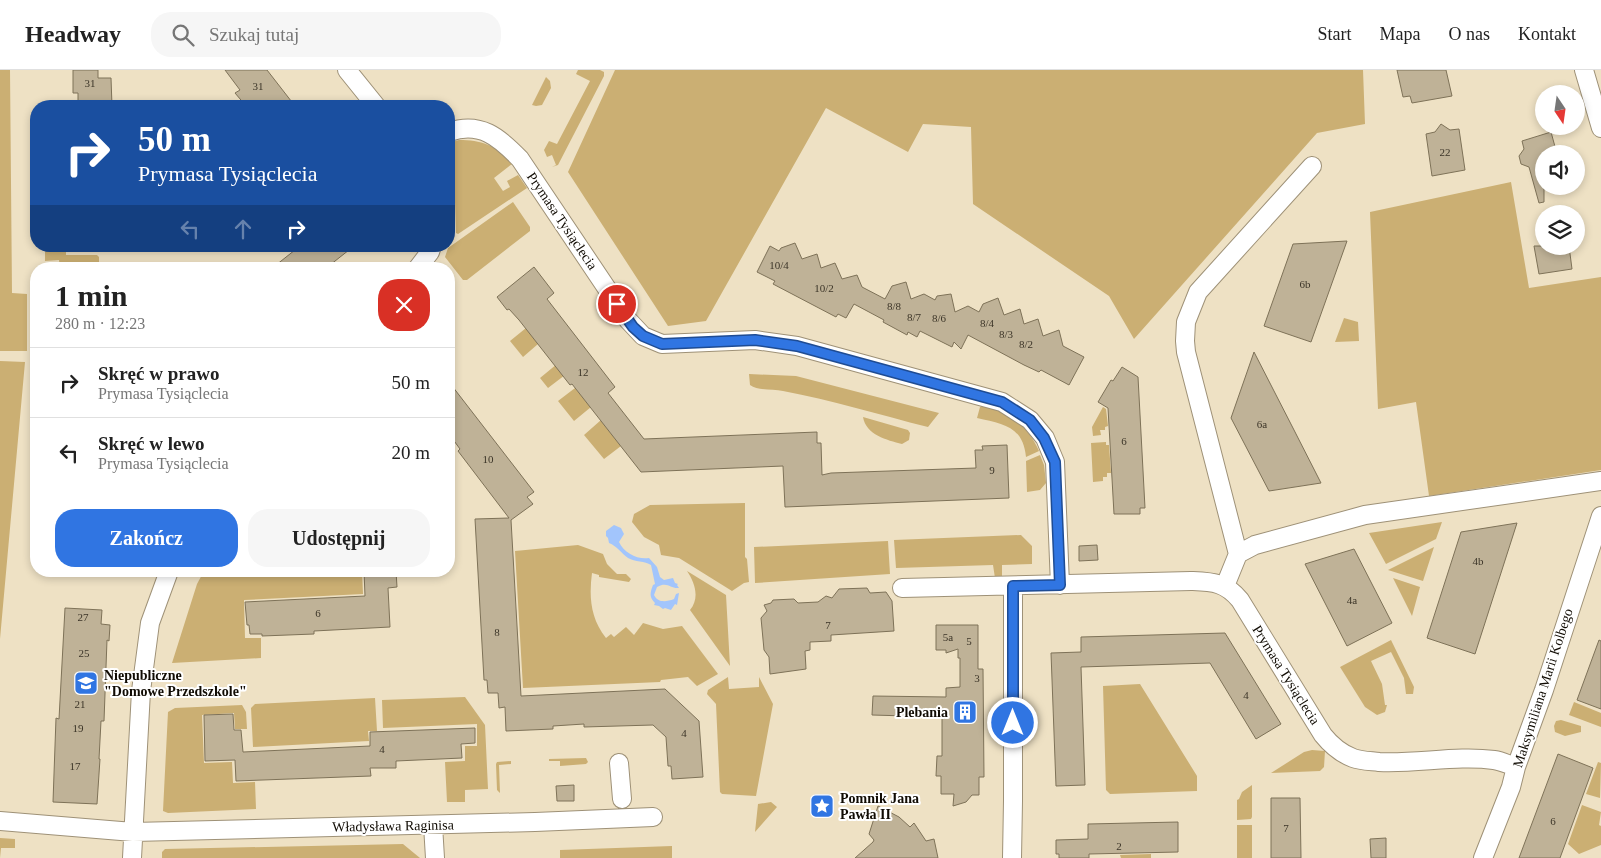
<!DOCTYPE html>
<html lang="pl">
<head>
<meta charset="utf-8">
<style>
	:root { --surface:#fff; --page:#f6f6f6; --text:#222; --muted:#767676; --line:#e0e0e0; --accent:#3075e2 }
	body { margin:0; font-family:Georgia,serif; background:var(--page); color:var(--text); height:100vh; display:flex; flex-direction:column; font-size:19px; white-space:nowrap }
	* { box-sizing:border-box; margin:0 }
	p { font-size:16px; color:var(--muted) }
	.icon { flex:none; width:28px; height:28px; fill:none; stroke:currentColor; stroke-width:2; stroke-linecap:round; stroke-linejoin:round }
	.map { position:relative; flex:1; overflow:hidden }
	.details { position:absolute; left:30px; top:192px; width:425px; height:315px; display:flex; flex-direction:column; background:var(--surface); border-radius:20px; box-shadow:0 2px 8px #0003 }
	.details>* { flex:none }
	.banner { position:absolute; left:30px; top:30px; width:425px; height:152px; border-radius:20px; box-shadow:0 2px 8px #0003; background:#1a4fa0; color:#fff; overflow:hidden }
	.needle { width:32px; rotate:167deg }
	.controls { position:absolute; left:1535px; top:15px; display:grid; gap:10px }
	.controls a { display:grid; place-items:center; width:50px; height:50px; border-radius:50%; background:var(--surface); box-shadow:0 2px 8px #0003; font-size:25px }
	.pin { position:absolute; display:grid; place-items:center; width:42px; height:42px; color:#fff; margin:-21px; border:2px solid #fff; border-radius:50%; box-shadow:0 1px 5px #0007 }
	.me { position:absolute; width:55px; margin:-28px; rotate:0deg; stroke-linejoin:round; filter:drop-shadow(0 0 4px #0008) }
	.turn { display:flex; align-items:center; gap:18px; height:105px; padding:0 25px; font-size:22px }
	.turn .icon { width:65px; height:65px; stroke-width:2.5 }
	.turn b { display:block; font-size:35px; line-height:42px }
	.lanes { display:flex; align-items:center; height:48px; padding:0 25px; background:#0003; justify-content:center; gap:25px; direction:ltr }
	.lanes .off { opacity:.35 }
	.round { display:grid; place-items:center; flex:none; width:52px; height:52px; border-radius:20px; background:var(--page) }
	.summary { display:flex; align-items:center; justify-content:space-between; height:85px; padding:0 25px }
	h1 { font-size:30px; font-weight:700; line-height:38px }
	.primary-button { display:flex; gap:10px; margin-top:auto; padding:10px 25px }
	.primary-button a { flex:1; height:58px; border-radius:20px; background:var(--accent); color:#fff; font-size:20px; font-weight:700; line-height:58px; text-align:center }
	.primary-button a+a { background:var(--page); color:var(--text) }
	ul { padding:0; list-style:none }
	li { display:flex; align-items:center; gap:15px; height:70px; padding:0 25px; border-top:1px solid var(--line) }
	li div { flex:1 }
	li b { display:block; font-size:19px }
	li em { font-style:normal }
	header { display:flex; align-items:center; gap:30px; box-sizing:border-box; height:70px; padding:0 25px; background:var(--surface); border-bottom:1px solid var(--line) }
	header strong { font-size:24px }
	nav { display:flex; gap:28px; margin-inline-start:auto; font-size:18px }
	.search { width:350px; height:45px; background:var(--page); display:flex; align-items:center; gap:12px; box-sizing:border-box; padding:0 18px; border-radius:20px; color:var(--muted); font-size:19px }
	.map>svg:first-child { display:block }
	.green { fill:#cbaf73 }
	.water { fill:#a2c5fc }
	.building { fill:#bfb297; stroke:#7e7258 }
	.lines { fill:none; stroke-linecap:round; stroke-linejoin:round }
	.minor-casing { stroke:#9e9177; stroke-width:20 }
	.minor { stroke:#fff; stroke-width:18 }
	.route-casing { stroke:#1f4c93; stroke-width:12 }
	.route { stroke:#3075e2; stroke-width:9 }
	.labels { text-anchor:middle; dominant-baseline:central; stroke-width:4; stroke-linejoin:round; paint-order:stroke }
	.number-label { font-size:11px; fill:#3c3528 }
	.street-label { font-size:14px; fill:#100b03; stroke:#fff }
	.poi-label { font-size:14px; font-weight:bold; fill:#100b03; stroke:#fff; text-anchor:start }
</style>
</head>
<body>
<header>
<strong>Headway</strong>
<div class="search"><svg class="icon" aria-label="search" viewBox="0 0 24 24"><circle cx="10" cy="10" r="6"/><path d="M15 15l6 6"/></svg>Szukaj tutaj</div>
<nav><a>Start</a><a>Mapa</a><a>O nas</a><a>Kontakt</a></nav>
</header>
<div class="map">
<svg width="1601" height="788" viewBox="0 0 1601 788">
	<rect width="100%" height="100%" fill="#eee1c4"/>
	<path class="green" d="M 0,0 L 10,0 L 12,223 L 27,224 L 27,281 L 0,281 Z
		M 578,0 L 600,0 L 604,2 L 604,6 L 558,95 L 552,97 L 556,95 L 552,85 L 547,87 L 544,80 L 549,71 L 557,74 L 590,11 L 576,4 Z
		M 615,0 L 1363,0 L 1365,54 L 1317,63 L 1134,269 L 1109,226 L 973,134 L 971,57 L 923,54 L 908,82 L 826,38 L 706,251 L 668,256 L 568,102 Z
		M 546,7 L 550,11 L 551,18 L 542,35 L 536,36 L 532,35 Z
		M 459,70 C 482,70 498,76 512,94 L 494,108 L 503,121 L 510,117 L 507,111 L 518,105 L 527,118 L 458,164 L 456,163 L 455,132 L 452,115 L 449,109 L 449,73 Z
		M 1511,112 L 1529,218 L 1601,207 L 1601,400 L 1429,426 L 1416,332 L 1378,339 L 1370,142 Z
		M 513,132 L 530,157 L 530,161 L 467,210 L 463,210 L 445,187 L 448,178 Z
		M 48,176 L 66,176 L 66,185 L 97,185 L 99,187 L 99,199 L 60,199 L 59,190 L 45,191 L 45,182 Z
		M 1344,248 L 1358,252 L 1359,271 L 1335,272 Z
		M 526,258 L 538,274 L 523,287 L 510,271 Z
		M 0,291 L 25,292 L 0,569 Z
		M 557,294 L 565,305 L 548,318 L 540,308 Z
		M 749,304 L 796,306 L 939,343 L 928,357 C 880,345 832,330 783,321 C 773,319 758,321 750,315 Z
		M 575,318 L 591,337 L 574,351 L 558,331 Z
		M 984,335 C 1009,340 1029,358 1039,381 L 1026,387 C 1023,356 1003,354 977,348 L 980,337 Z
		M 1103,337 L 1106,339 L 1108,356 L 1105,357 L 1105,360 L 1100,360 L 1101,365 L 1093,366 L 1092,357 Z
		M 863,347 L 908,360 L 910,363 L 909,370 L 902,374 C 887,370 866,365 863,347 Z
		M 601,350 L 621,376 L 604,389 L 584,365 Z
		M 1106,372 L 1106,375 L 1109,375 L 1111,403 L 1107,403 L 1107,407 L 1103,407 L 1103,411 L 1093,412 L 1091,373 Z
		M 1040,385 L 1044,395 L 1046,413 L 1040,420 L 1027,422 L 1026,391 Z
		M 745,433 L 745,487 L 747,489 L 749,512 L 744,513 L 732,521 L 679,488 L 661,485 L 659,475 L 644,467 L 632,452 L 634,444 L 650,435 Z
		M 1442,452 L 1436,469 L 1386,494 L 1369,463 Z
		M 1021,465 L 1032,476 L 1032,494 L 1002,495 L 1002,508 L 995,508 L 993,495 L 896,498 L 894,470 Z
		M 888,471 L 890,504 L 755,513 L 754,477 Z
		M 578,475 L 603,484 L 607,494 L 617,504 L 626,504 L 631,509 L 629,512 L 599,507 L 599,505 L 592,503 C 589,526 590,548 606,568 L 611,564 L 614,567 L 626,557 L 634,565 L 643,553 L 663,559 L 682,556 L 718,604 L 697,616 L 688,607 L 661,610 L 660,612 L 523,618 L 515,481 Z
		M 1434,477 L 1423,511 L 1388,500 Z
		M 204,501 L 229,501 L 230,503 L 362,501 L 363,524 L 244,530 L 245,568 L 261,568 L 261,588 L 172,593 L 197,514 Z
		M 687,501 L 726,525 L 730,596 L 690,540 C 700,528 695,513 687,501 Z
		M 1393,508 L 1420,517 L 1412,546 Z
		M 1391,570 L 1414,617 L 1413,624 L 1406,624 L 1404,608 L 1391,582 L 1371,591 L 1382,614 L 1385,635 L 1387,635 L 1385,642 L 1377,645 L 1365,637 L 1340,597 Z
		M 728,607 L 729,619 L 759,617 L 759,607 L 773,634 L 756,726 L 722,724 L 720,722 L 716,634 L 707,624 L 708,620 Z
		M 1140,614 L 1197,706 L 1197,721 L 1110,724 L 1106,720 L 1103,616 Z
		M 465,627 L 485,655 L 488,719 L 465,720 L 465,732 L 447,732 L 445,692 L 465,691 L 465,676 L 477,676 L 477,654 L 383,658 L 382,630 Z
		M 375,628 L 377,661 L 368,661 L 369,671 L 253,677 L 251,638 L 255,634 Z
		M 1574,632 L 1601,643 L 1601,657 L 1569,645 Z
		M 242,635 L 246,642 L 247,659 L 235,659 L 234,643 L 202,645 L 204,693 L 232,692 L 233,713 L 255,712 L 256,739 L 168,743 L 163,741 L 168,642 L 175,638 Z
		M 1561,650 L 1581,656 L 1581,662 L 1565,666 L 1555,662 L 1554,656 L 1556,651 Z
		M 1312,680 L 1325,681 L 1324,697 L 1320,701 L 1271,703 L 1304,682 Z
		M 586,688 L 588,692 L 586,694 L 560,696 L 560,691 L 549,691 L 549,689 Z
		M 511,691 L 511,694 L 499,695 L 500,723 L 497,720 L 496,694 L 497,692 Z
		M 1598,692 L 1601,693 L 1600,728 L 1586,724 Z
		M 1252,715 L 1252,747 L 1251,749 L 1237,750 L 1237,730 L 1239,729 L 1242,722 Z
		M 771,732 L 777,737 L 755,762 L 758,734 Z
		M 1582,735 L 1601,742 L 1599,755 L 1601,756 L 1601,775 L 1579,784 L 1568,774 Z
		M 1237,755 L 1252,755 L 1252,788 L 1237,788 Z
		M 0,768 L 15,769 L 15,778 L 1,778 L 0,788 Z
		M 403,774 L 420,788 L 162,788 L 162,782 L 165,779 Z
		M 672,776 L 672,788 L 560,788 L 560,780 Z
		M 1151,784 L 1151,788 L 1121,788 L 1120,785 Z"/>
	<path class="water" d="M 614,455 L 621,458 L 624,464 L 619,472 C 624,483 638,490 649,488 L 657,497 L 660,507 L 664,510 L 673,508 L 675,513 L 678,514 L 677,515 L 679,518 C 670,519 668,511 657,517 L 654,525 C 658,533 666,532 674,529 L 676,524 L 679,523 L 677,535 L 675,534 L 671,540 L 665,538 L 663,539 L 659,536 L 654,535 L 655,533 C 649,527 650,523 653,515 L 655,514 L 651,495 C 645,491 635,492 628,488 C 621,483 617,476 609,473 L 608,468 L 606,466 L 606,461 Z"/>
	<path class="building" d="M 73,0 L 98,0 L 98,8 L 111,8 L 112,36 L 78,36 L 78,23 L 73,23 Z
		M 225,0 L 267,0 L 295,36 L 246,36 L 235,23 L 240,20 Z
		M 1397,0 L 1446,0 L 1452,26 L 1412,33 L 1410,26 L 1403,27 Z
		M 1441,54 L 1450,60 L 1459,59 L 1465,100 L 1432,106 L 1426,64 L 1435,62 Z
		M 1551,62 L 1557,84 L 1544,84 L 1544,132 L 1539,133 L 1529,97 L 1521,94 L 1519,86 L 1524,79 L 1522,71 Z
		M 1347,171 L 1311,272 L 1264,256 L 1293,174 Z
		M 795,173 L 802,189 L 817,184 L 821,198 L 835,193 L 842,209 L 857,205 L 862,217 L 885,229 L 892,216 L 906,212 L 911,229 L 924,224 L 935,230 L 937,226 L 951,224 L 955,242 L 968,236 L 979,242 L 983,234 L 998,228 L 1004,245 L 1020,239 L 1024,254 L 1038,249 L 1043,266 L 1059,260 L 1063,276 L 1084,287 L 1069,315 L 1041,300 L 1039,302 L 1024,295 L 968,265 L 961,279 L 954,272 L 952,277 L 920,261 L 917,267 L 908,262 L 907,265 L 883,252 L 884,250 L 854,234 L 846,248 L 838,244 L 836,247 L 773,214 L 775,211 L 757,202 L 770,176 L 779,181 L 781,178 Z
		M 300,176 L 354,176 L 325,199 L 271,199 Z
		M 1534,176 L 1569,176 L 1572,199 L 1539,204 Z
		M 534,197 L 554,223 L 547,229 L 615,317 L 608,323 L 644,369 L 817,362 L 817,373 L 821,373 L 822,405 L 831,403 L 976,398 L 975,380 L 983,380 L 982,376 L 1007,375 L 1009,428 L 785,437 L 783,396 L 641,402 L 572,314 L 570,315 L 519,250 L 509,239 L 507,240 L 497,227 Z
		M 1254,282 L 1294,360 L 1321,413 L 1269,421 L 1231,348 Z
		M 1122,297 L 1138,307 L 1145,438 L 1140,438 L 1140,444 L 1114,444 L 1108,338 L 1098,332 L 1111,310 L 1113,311 Z
		M 449,312 L 534,422 L 527,427 L 533,434 L 511,450 L 521,626 L 665,619 L 699,651 L 703,707 L 672,709 L 671,696 L 668,696 L 666,667 L 653,655 L 584,657 L 584,654 L 553,656 L 553,659 L 506,661 L 505,637 L 499,638 L 498,623 L 488,623 L 487,610 L 484,610 L 475,449 L 509,448 L 458,381 L 460,379 L 449,364 Z
		M 1517,453 L 1475,584 L 1427,568 L 1461,462 Z
		M 1097,475 L 1098,490 L 1079,491 L 1079,476 Z
		M 1354,479 L 1392,553 L 1347,576 L 1305,494 Z
		M 364,501 L 396,501 L 397,517 L 388,518 L 390,557 L 314,561 L 314,564 L 262,566 L 262,564 L 250,564 L 249,555 L 247,555 L 245,532 L 365,526 Z
		M 867,518 L 870,523 L 886,522 L 892,531 L 894,561 L 831,565 L 831,571 L 810,572 L 810,580 L 805,581 L 806,599 L 770,604 L 769,587 L 764,580 L 761,548 L 767,541 L 764,535 L 771,533 L 773,530 L 794,529 L 798,533 L 818,532 L 826,526 L 832,528 L 839,519 Z
		M 65,538 L 102,540 L 101,554 L 110,555 L 109,571 L 107,570 L 104,651 L 101,651 L 99,689 L 100,689 L 97,734 L 53,732 L 56,648 L 59,649 Z
		M 936,555 L 978,555 L 978,599 L 983,599 L 984,707 L 979,707 L 979,725 L 972,725 L 966,732 L 953,736 L 954,724 L 941,724 L 941,706 L 936,706 L 937,686 L 942,686 L 942,647 L 872,645 L 873,626 L 946,627 L 946,618 L 960,617 L 960,588 L 958,588 L 958,579 L 946,583 L 946,580 L 936,580 Z
		M 1225,563 L 1281,654 L 1256,669 L 1210,593 L 1081,597 L 1085,715 L 1056,716 L 1051,583 L 1081,582 L 1081,567 Z
		M 1599,570 L 1601,571 L 1601,639 L 1577,630 Z
		M 233,644 L 234,660 L 241,660 L 243,682 L 370,676 L 370,662 L 475,658 L 475,673 L 461,674 L 462,688 L 396,691 L 396,698 L 370,698 L 371,706 L 236,711 L 235,690 L 205,691 L 204,645 Z
		M 1558,684 L 1593,698 L 1560,788 L 1519,788 Z
		M 574,715 L 574,731 L 557,731 L 556,716 Z
		M 1271,728 L 1300,728 L 1301,788 L 1271,788 Z
		M 878,736 L 899,747 L 910,757 L 914,753 L 926,771 L 934,769 L 938,788 L 855,788 L 873,772 L 874,770 L 869,764 Z
		M 1178,752 L 1178,782 L 1089,784 L 1089,788 L 1059,788 L 1059,784 L 1056,784 L 1056,770 L 1088,769 L 1088,754 Z
		M 1386,768 L 1386,788 L 1371,788 L 1370,769 Z"/>
	<g class="lines">
		<g class="minor-casing">
			<path id="minor" d="M 347,0 L 376,36
				M 1584,0 L 1601,58
				M 449,62 C 480,51 499,67 520,89 L 628,250 L 643,266 L 662,274 L 755,270 L 797,276 L 1002,332 L 1030,350 L 1045,368 L 1055,392 L 1060,515
				M 417,199 L 430,182 L 432,176
				M 1238,484 L 1255,475 L 1365,445 L 1601,411
				M 1225,516 L 1238,484 L 1186,282 L 1185,271 L 1186,252 L 1198,222 L 1312,96
				M 902,518 L 1191,511 C 1213,512 1225,512 1240,530 L 1323,665 C 1331,675 1340,683 1353,688 C 1361,691 1371,691 1379,692 C 1417,694 1457,685 1494,690 C 1502,691 1509,695 1516,697
				M 619,693 L 622,729
				M 0,751 L 133,762 L 535,752 L 653,747
				M 433,755 L 435,788
				M 132,788 L 141,621 L 150,553 L 169,501
				M 1012,788 L 1013,731 L 1013,516
				M 1483,788 L 1511,717 L 1516,697 L 1544,620 L 1601,446"/>
		</g>
		<use href="#minor" class="minor"/>
	</g>
	<g class="lines">
		<g class="route-casing">
			<path id="route" d="M 617,234 L 633,257 L 643,266 L 662,274 L 755,270 L 797,276 L 1002,332 L 1030,350 L 1044,368 L 1055,392 L 1060,515 L 1013,516 L 1013,653"/>
		</g>
		<use href="#route" class="route"/>
	</g>
	<defs>
		<g id="school-square" transform="scale(1.25)"><rect x="-9" y="-9" width="18" height="18" rx="4" fill="#3075e2" stroke="#fff"/><path d="M0-5L7-2L0 1L-7-2ZM-4 1L0 2.5L4 1V4Q0 6-4 4Z" fill="#fff"/></g>
		<g id="building-square" transform="scale(1.25)"><rect x="-9" y="-9" width="18" height="18" rx="4" fill="#3075e2" stroke="#fff"/><path d="M-4-6H4V6H1V3H-1V6H-4ZM-2.5-4.3h1.7v1.8h-1.7ZM.8-4.3h1.7v1.8H.8ZM-2.5-1h1.7V.8h-1.7ZM.8-1h1.7V.8H.8Z" fill="#fff"/></g>
		<g id="sight-square" transform="scale(1.25)"><rect x="-9" y="-9" width="18" height="18" rx="4" fill="#3075e2" stroke="#fff"/><path d="M0-6L1.8-2.2L6-1.7L2.9 1.2L3.7 5.4L0 3.3L-3.7 5.4L-2.9 1.2L-6-1.7L-1.8-2.2Z" fill="#fff"/></g>
	</defs>
	<g fill-rule="evenodd">
		<use href="#school-square" x="86" y="613"/>
		<use href="#building-square" x="965" y="642"/>
		<use href="#sight-square" x="822" y="736"/>
	</g>
	<g class="labels">
		<g class="number-label">
			<text x="90" y="13">31</text>
			<text x="258" y="16">31</text>
			<text x="1445" y="82">22</text>
			<text x="779" y="195">10/4</text>
			<text x="1305" y="214">6b</text>
			<text x="824" y="218">10/2</text>
			<text x="894" y="236">8/8</text>
			<text x="914" y="247">8/7</text>
			<text x="939" y="248">8/6</text>
			<text x="987" y="253">8/4</text>
			<text x="1006" y="264">8/3</text>
			<text x="1026" y="274">8/2</text>
			<text x="583" y="302">12</text>
			<text x="1262" y="354">6a</text>
			<text x="1124" y="371">6</text>
			<text x="488" y="389">10</text>
			<text x="992" y="400">9</text>
			<text x="1478" y="491">4b</text>
			<text x="1352" y="530">4a</text>
			<text x="318" y="543">6</text>
			<text x="83" y="547">27</text>
			<text x="828" y="555">7</text>
			<text x="497" y="562">8</text>
			<text x="948" y="567">5a</text>
			<text x="969" y="571">5</text>
			<text x="84" y="583">25</text>
			<text x="977" y="608">3</text>
			<text x="1246" y="625">4</text>
			<text x="80" y="634">21</text>
			<text x="78" y="658">19</text>
			<text x="684" y="663">4</text>
			<text x="382" y="679">4</text>
			<text x="75" y="696">17</text>
			<text x="1553" y="751">6</text>
			<text x="1286" y="758">7</text>
			<text x="1119" y="776">2</text>
		</g>
		<g class="street-label">
			<text transform="translate(562 151) rotate(56)">Prymasa Tysiąclecia</text>
			<text transform="translate(1286 605) rotate(58)">Prymasa Tysiąclecia</text>
			<text transform="translate(1543 618) rotate(-72)">Maksymiliana Marii Kolbego</text>
			<text transform="translate(393 756) rotate(-1)">Władysława Raginisa</text>
		</g>
		<g class="poi-label">
			<text x="104" y="605">Niepubliczne<tspan x="104" dy="16">"Domowe Przedszkole"</tspan></text>
			<text x="948" y="642" text-anchor="end">Plebania</text>
			<text x="840" y="728">Pomnik Jana<tspan x="840" dy="16">Pawła II</tspan></text>
		</g>
	</g>
</svg>
<div class="controls">
<a><svg class="needle" viewBox="-14 -14 28 28"><path d="M0-13l5 13h-10z" fill="#e53935"/><path d="M0 13l5-13h-10z" fill="#767676"/></svg></a>
<a><svg class="icon" aria-label="sound" viewBox="0 0 24 24"><path d="M4 9h4l5-4v14l-5-4H4zM17 9q2 3 0 6"/></svg></a>
<a><svg class="icon" aria-label="layers" viewBox="0 0 24 24"><path d="M12 4l9 5-9 5-9-5zM3 14l9 5 9-5"/></svg></a>
</div>
<div class="pin" style="left:617px;top:234px;background:#d93025"><svg class="icon" aria-label="arrive" viewBox="0 0 24 24"><path d="M6 21V4h12l-3 4 3 4H6"/></svg></div>
<svg class="me" style="left:1013px;top:653px" viewBox="-20 -20 40 40"><circle r="17" fill="#3075e2" stroke="#fff" stroke-width="3"/><path d="M0-11L8 9 0 5-8 9z" fill="#fff"/></svg>
<div class="banner">
<div class="turn"><svg class="icon" aria-label="right" viewBox="0 0 24 24"><path d="M7 20v-9h11M14 6l5 5-5 5"/></svg><div><b>50 m</b>Prymasa Tysiąclecia</div></div>
<div class="lanes"><svg class="icon off" aria-label="left" viewBox="0 0 24 24"><path d="M17 20v-9H6M10 6l-5 5 5 5"/></svg><svg class="icon off" aria-label="ahead" viewBox="0 0 24 24"><path d="M12 20V5M6 11l6-6 6 6"/></svg><svg class="icon" aria-label="right" viewBox="0 0 24 24"><path d="M7 20v-9h11M14 6l5 5-5 5"/></svg></div>
</div>
<section class="details">
<div class="summary"><div><h1>1 min</h1><p>280 m · 12:23</p></div><a class="round" style="background:#d93025;color:#fff"><svg class="icon" aria-label="close" viewBox="0 0 24 24"><path d="M6 6l12 12M18 6L6 18"/></svg></a></div>
<ul>
<li><svg class="icon" aria-label="right" viewBox="0 0 24 24"><path d="M7 20v-9h11M14 6l5 5-5 5"/></svg><div><b>Skręć w prawo</b><p>Prymasa Tysiąclecia</p></div><em>50 m</em></li>
<li><svg class="icon" aria-label="left" viewBox="0 0 24 24"><path d="M17 20v-9H6M10 6l-5 5 5 5"/></svg><div><b>Skręć w lewo</b><p>Prymasa Tysiąclecia</p></div><em>20 m</em></li>
</ul>
<div class="primary-button"><a>Zakończ</a><a>Udostępnij</a></div>
</section>
</div>
</body>
</html>
